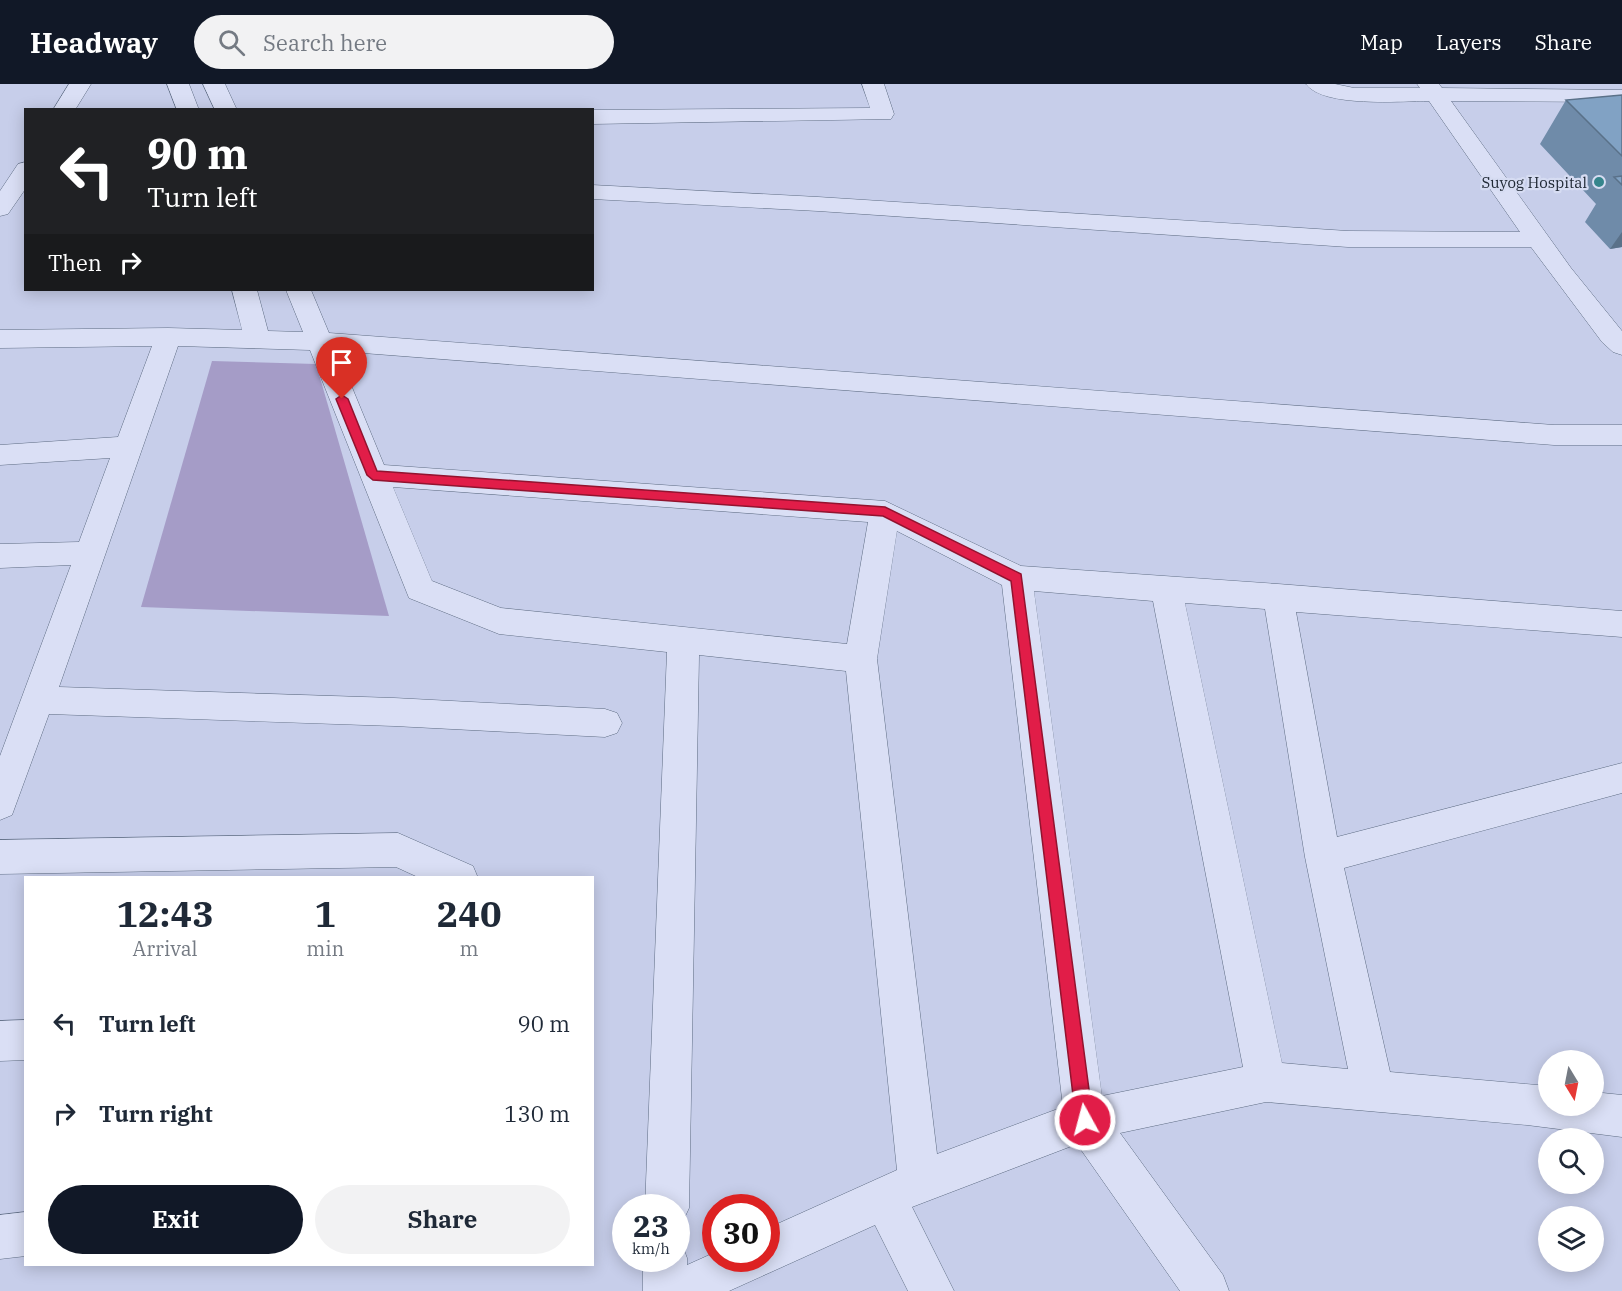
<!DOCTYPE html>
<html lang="en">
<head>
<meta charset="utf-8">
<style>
	:root { --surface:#fff; --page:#f2f2f3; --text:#1f2937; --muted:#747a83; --accent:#111827 }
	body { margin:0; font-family:"IBM Plex Serif",serif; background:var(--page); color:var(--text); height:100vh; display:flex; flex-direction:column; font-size:22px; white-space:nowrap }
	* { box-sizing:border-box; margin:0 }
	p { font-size:20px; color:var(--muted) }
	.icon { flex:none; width:33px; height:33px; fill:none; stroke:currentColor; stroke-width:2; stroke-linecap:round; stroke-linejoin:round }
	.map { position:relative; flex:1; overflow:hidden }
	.side { position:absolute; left:24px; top:792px; width:570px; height:390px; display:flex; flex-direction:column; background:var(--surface); border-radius:0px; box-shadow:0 3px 15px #0003 }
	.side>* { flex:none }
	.banner { position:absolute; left:24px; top:24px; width:570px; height:183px; border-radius:0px; box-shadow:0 3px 15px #0003; background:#202124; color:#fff; overflow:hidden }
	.needle { width:39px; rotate:170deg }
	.buttons { position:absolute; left:1538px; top:966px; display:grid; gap:12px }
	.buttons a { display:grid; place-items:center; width:66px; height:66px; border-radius:50%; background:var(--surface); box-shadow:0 3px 15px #0003; font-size:30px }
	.speed { position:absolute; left:612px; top:1110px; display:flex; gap:12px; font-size:30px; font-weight:700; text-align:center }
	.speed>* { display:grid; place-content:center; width:78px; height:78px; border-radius:50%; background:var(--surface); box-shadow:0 3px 15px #0003; line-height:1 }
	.speed small { font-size:15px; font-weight:400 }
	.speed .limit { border:9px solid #d22; background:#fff; color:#111 }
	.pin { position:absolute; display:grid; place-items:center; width:51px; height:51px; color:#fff; margin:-62px -26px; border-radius:50% 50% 50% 0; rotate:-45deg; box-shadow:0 0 6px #0007 }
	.pin .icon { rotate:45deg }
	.me { position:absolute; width:66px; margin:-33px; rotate:353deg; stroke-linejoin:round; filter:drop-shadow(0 0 4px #0008) }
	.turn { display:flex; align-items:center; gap:21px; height:126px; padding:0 24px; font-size:27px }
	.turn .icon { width:78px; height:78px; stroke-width:2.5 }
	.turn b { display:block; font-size:42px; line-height:51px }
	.then { display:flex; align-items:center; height:57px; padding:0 24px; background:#0003; gap:12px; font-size:22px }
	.eta { display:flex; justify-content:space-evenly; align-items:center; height:102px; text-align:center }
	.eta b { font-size:36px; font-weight:700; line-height:42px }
	.action { display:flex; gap:12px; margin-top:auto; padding:12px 24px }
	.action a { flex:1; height:69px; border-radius:36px; background:var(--accent); color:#fff; font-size:24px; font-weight:700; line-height:69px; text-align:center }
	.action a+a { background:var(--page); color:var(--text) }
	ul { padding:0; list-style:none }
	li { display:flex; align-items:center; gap:18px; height:90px; padding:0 24px }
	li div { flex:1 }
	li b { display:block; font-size:22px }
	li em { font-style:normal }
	header { display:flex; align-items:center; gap:36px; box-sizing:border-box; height:84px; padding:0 30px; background:var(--accent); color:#fff }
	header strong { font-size:28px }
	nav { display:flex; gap:33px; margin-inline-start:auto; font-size:21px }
	.search { width:420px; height:54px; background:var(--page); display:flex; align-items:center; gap:15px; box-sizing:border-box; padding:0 21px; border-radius:33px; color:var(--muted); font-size:22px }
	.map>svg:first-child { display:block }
	.green { fill:#a59cc7 }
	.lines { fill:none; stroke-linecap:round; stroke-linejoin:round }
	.street-casing { stroke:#5e6c83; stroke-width:1 }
	.street { fill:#dadff5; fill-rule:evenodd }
	.wall { fill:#6f8ba9 }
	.shaded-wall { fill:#5a7189 }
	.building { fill:#81a2c4; stroke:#5a7189; stroke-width:1.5 }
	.route { fill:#e11d48; stroke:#92132f; stroke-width:1.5 }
	.poi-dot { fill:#35858c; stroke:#d6dcf2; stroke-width:2 }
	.labels { text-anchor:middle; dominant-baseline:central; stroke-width:4.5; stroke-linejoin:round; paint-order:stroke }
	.far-poi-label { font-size:15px; fill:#202935; stroke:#d6dcf2; text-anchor:end }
</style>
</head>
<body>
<header>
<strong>Headway</strong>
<div class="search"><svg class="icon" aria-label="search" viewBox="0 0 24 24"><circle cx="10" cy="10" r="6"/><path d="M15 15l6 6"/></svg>Search here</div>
<nav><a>Map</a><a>Layers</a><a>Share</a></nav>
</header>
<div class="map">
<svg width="1622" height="1207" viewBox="0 0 1622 1207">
	<rect width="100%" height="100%" fill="#c7ceea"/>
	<path class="green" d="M 212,277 L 316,280 L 389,532 L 141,523 Z"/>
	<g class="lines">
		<g class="street-casing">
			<path id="street" d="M 69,0 L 91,0 L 75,26 L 53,26 Z
				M 167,0 L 189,0 L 199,26 L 177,26 Z
				M 203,0 L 225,0 L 237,26 L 215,26 Z
				M 862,0 L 884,0 L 894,30 L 891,35 L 592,40 L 592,26 L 870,24 Z
				M 1306,0 L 1335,0 L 1354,4 L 1420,4 L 1417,0 L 1439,0 L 1442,4 L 1622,6 L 1622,18 L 1451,17 L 1571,184 L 1622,247 L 1622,271 L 1613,268 L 1602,258 L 1531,163 L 1348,163 L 818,127 L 592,115 L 592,101 L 818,113 L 1348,147 L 1520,148 L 1429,17 C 1402,17 1323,24 1306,0 Z
				M 26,78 L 26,104 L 8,130 L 0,132 L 0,107 L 18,80 Z
				M 232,206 L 257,206 L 268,247 L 303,248 L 286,206 L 311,206 L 329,249 L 1554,341 L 1622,341 L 1622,361 L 1554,361 L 337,267 L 384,381 L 885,417 L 1021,482 L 1278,500 L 1622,527 L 1622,553 L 1296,528 L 1337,753 L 1622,679 L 1622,709 L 1344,784 L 1390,988 L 1548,1002 L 1548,1022 L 1593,1022 L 1593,1008 L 1622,1011 L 1622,1053 L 1527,1041 L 1266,1018 L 1120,1049 L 1223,1191 L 1229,1207 L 1180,1207 L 1077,1060 L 912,1123 L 954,1207 L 908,1207 L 875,1141 L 729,1207 L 643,1207 L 643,1174 L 676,1174 L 676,1157 L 681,1158 L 687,1174 L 687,1181 L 716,1168 L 716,1174 L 766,1174 L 766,1145 L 897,1086 L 846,587 L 699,571 L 689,1124 L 682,1139 L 676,1142 L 676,1124 L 645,1124 L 667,568 L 499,550 L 409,514 L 310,266 L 178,262 L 59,603 L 394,614 L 605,625 L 617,629 L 622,639 L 617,649 L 605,653 L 394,642 L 49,630 L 12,731 L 0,736 L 0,672 L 71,481 L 0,484 L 0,460 L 79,458 L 110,374 L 0,381 L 0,361 L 118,353 L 152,262 L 0,264 L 0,246 L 168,244 L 242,246 ZM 393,403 L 868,438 L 847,560 L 501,524 L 432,497 ZM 897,447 L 1002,501 L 1063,1023 L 937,1070 L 877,575 ZM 1034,507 L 1153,517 L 1243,983 L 1102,1012 ZM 1185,519 L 1265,525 L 1305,773 L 1348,985 L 1282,979 Z
				M 398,749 L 473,782 L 478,794 L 420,794 L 396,783 L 0,790 L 0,756 Z
				M 26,936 L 26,976 L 0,977 L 0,937 Z
				M 26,1128 L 26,1172 L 0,1175 L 0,1131 Z"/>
		</g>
		<use href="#street" class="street"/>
	</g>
	<path class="wall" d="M 1622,11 L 1622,163 L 1610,165 L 1585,138 L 1596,120 L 1540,60 L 1566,16 Z"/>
	<path class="shaded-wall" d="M 1622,148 L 1622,163 L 1610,165 Z"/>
	<path class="building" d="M 1622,11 L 1622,72 L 1566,16 Z
		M 1622,92 L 1622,101 L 1614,93 Z"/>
	<path class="route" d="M 342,311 L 348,315 L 377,387 L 885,423 L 1021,490 L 1093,1036 L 1091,1042 L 1085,1044 L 1079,1042 L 1076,1036 L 1011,497 L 883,432 L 373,396 L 367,391 L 336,315 Z"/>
	<circle class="poi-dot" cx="1599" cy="98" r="6"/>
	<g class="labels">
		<g class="far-poi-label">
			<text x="1587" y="98">Suyog Hospital</text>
		</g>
	</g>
</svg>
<div class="buttons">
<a><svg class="needle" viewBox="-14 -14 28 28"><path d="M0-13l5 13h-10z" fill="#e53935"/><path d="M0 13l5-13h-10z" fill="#747a83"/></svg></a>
<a><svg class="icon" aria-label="search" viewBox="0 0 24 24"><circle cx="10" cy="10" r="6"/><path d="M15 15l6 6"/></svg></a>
<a><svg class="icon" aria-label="layers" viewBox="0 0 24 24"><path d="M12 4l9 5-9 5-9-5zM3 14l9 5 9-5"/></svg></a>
</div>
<div class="speed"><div>23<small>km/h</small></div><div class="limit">30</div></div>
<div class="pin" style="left:342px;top:315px;background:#d93025"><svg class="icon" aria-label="arrive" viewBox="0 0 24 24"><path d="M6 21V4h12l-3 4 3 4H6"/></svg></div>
<svg class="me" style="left:1085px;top:1036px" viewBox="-20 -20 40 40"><circle r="17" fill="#e11d48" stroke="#fff" stroke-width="3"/><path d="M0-11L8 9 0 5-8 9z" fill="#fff"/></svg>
<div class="banner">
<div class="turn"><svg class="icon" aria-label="left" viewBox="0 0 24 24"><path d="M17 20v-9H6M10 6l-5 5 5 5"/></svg><div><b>90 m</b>Turn left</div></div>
<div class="then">Then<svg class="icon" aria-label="right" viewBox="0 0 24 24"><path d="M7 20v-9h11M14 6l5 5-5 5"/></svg></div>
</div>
<section class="side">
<div class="eta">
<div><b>12:43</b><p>Arrival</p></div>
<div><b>1</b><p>min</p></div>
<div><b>240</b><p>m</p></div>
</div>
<ul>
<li><svg class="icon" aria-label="left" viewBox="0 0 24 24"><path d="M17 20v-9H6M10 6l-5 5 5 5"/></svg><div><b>Turn left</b></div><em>90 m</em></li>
<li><svg class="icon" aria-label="right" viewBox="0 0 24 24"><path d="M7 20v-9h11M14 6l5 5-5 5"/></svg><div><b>Turn right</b></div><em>130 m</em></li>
</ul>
<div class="action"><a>Exit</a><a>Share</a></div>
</section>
</div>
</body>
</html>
